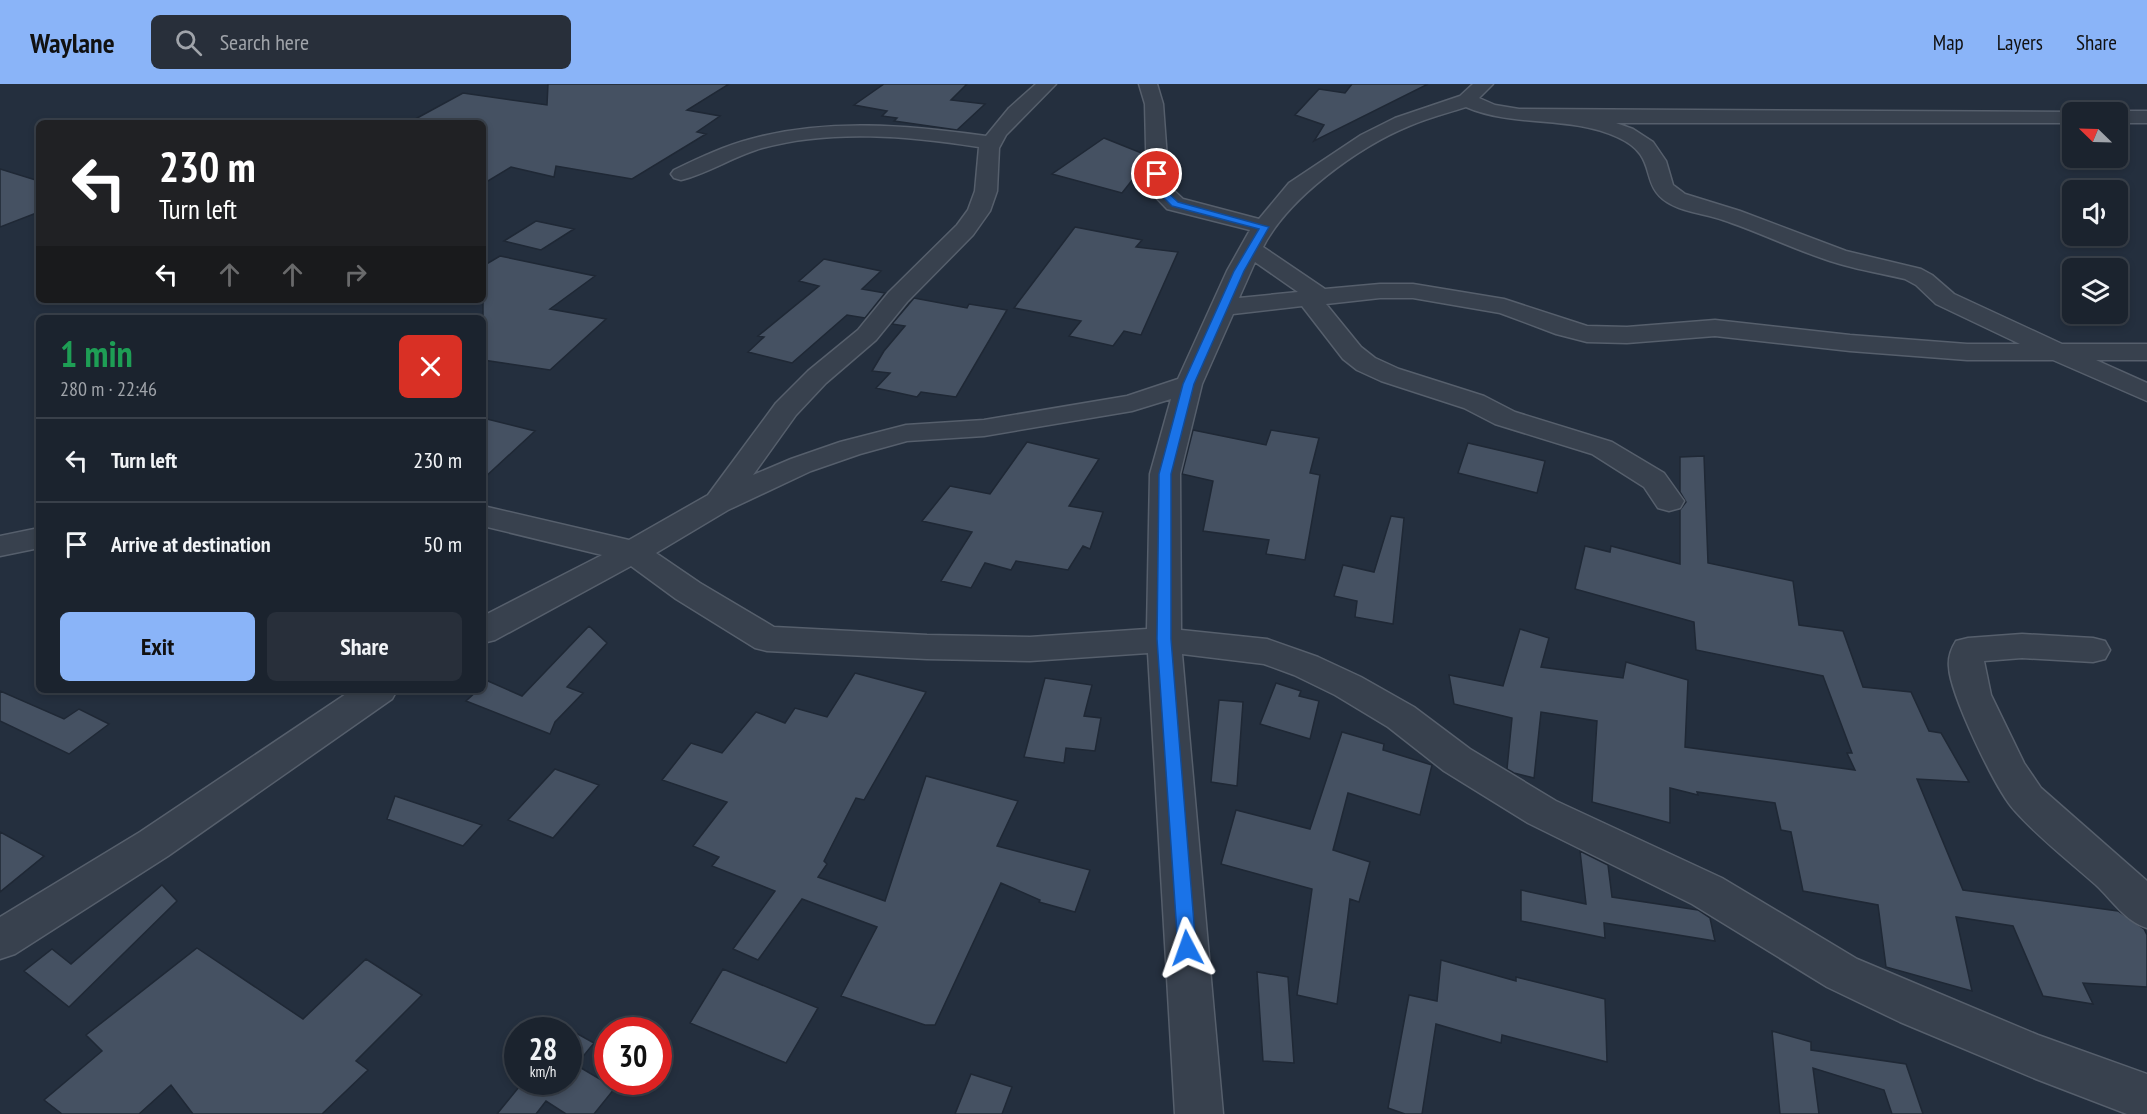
<!DOCTYPE html>
<html lang="en">
<head>
<meta charset="utf-8">
<style>
	:root { --surface:#1b232e; --page:#282f3a; --text:#f1f3f6; --muted:#a0a4aa; --line:#39404a; --accent:#8ab4f8 }
	body { margin:0; font-family:"PT Sans Narrow",sans-serif; background:var(--page); color:var(--text); height:100vh; display:flex; flex-direction:column; font-size:22px; white-space:nowrap }
	* { box-sizing:border-box; margin:0 }
	p { font-size:20px; color:var(--muted) }
	.icon { flex:none; width:33px; height:33px; fill:none; stroke:currentColor; stroke-width:2; stroke-linecap:round; stroke-linejoin:round }
	.map { position:relative; flex:1; overflow:hidden }
	.details { position:absolute; left:36px; top:231px; width:450px; height:378px; display:flex; flex-direction:column; background:var(--surface); border-radius:9px; box-shadow:0 3px 9px #0003,0 0 0 2px var(--line) }
	.details>* { flex:none }
	.banner { position:absolute; left:36px; top:36px; width:450px; height:183px; border-radius:9px; box-shadow:0 3px 9px #0003,0 0 0 2px var(--line); background:#202124; color:#fff; overflow:hidden }
	.needle { width:39px; rotate:293deg }
	.tools { position:absolute; left:2062px; top:18px; display:grid; gap:12px }
	.tools a { display:grid; place-items:center; width:66px; height:66px; border-radius:9px; background:var(--surface); box-shadow:0 3px 9px #0003,0 0 0 2px var(--line); font-size:30px }
	.speed { position:absolute; left:504px; top:933px; display:flex; gap:12px; font-size:30px; font-weight:700; text-align:center }
	.speed>* { display:grid; place-content:center; width:78px; height:78px; border-radius:50%; background:var(--surface); box-shadow:0 3px 9px #0003,0 0 0 2px var(--line); line-height:1 }
	.speed small { font-size:15px; font-weight:400 }
	.speed .limit { border:9px solid #d22; background:#fff; color:#111 }
	.pin { position:absolute; display:grid; place-items:center; width:51px; height:51px; color:#fff; margin:-26px; border:3px solid #fff; border-radius:50%; box-shadow:0 2px 6px #0007 }
	.me { position:absolute; width:66px; margin:-33px; rotate:356deg; stroke-linejoin:round; filter:drop-shadow(0 0 4px #0008) }
	.turn { display:flex; align-items:center; gap:21px; height:126px; padding:0 24px; font-size:27px }
	.turn .icon { width:78px; height:78px; stroke-width:2.5 }
	.turn b { display:block; font-size:42px; line-height:51px }
	.lanes { display:flex; align-items:center; height:57px; padding:0 24px; background:#0003; justify-content:center; gap:30px; direction:ltr }
	.lanes .off { opacity:.35 }
	.round { display:grid; place-items:center; flex:none; width:63px; height:63px; border-radius:9px; background:var(--page) }
	.overview { display:flex; align-items:center; justify-content:space-between; height:102px; padding:0 24px }
	h1 { font-size:36px; font-weight:600; line-height:45px; color:#1e9e55 }
	.button { display:flex; gap:12px; margin-top:auto; padding:12px 24px }
	.button a { flex:1; height:69px; border-radius:9px; background:var(--accent); color:#111; font-size:24px; font-weight:600; line-height:69px; text-align:center }
	.button a+a { background:var(--page); color:var(--text) }
	ul { padding:0; list-style:none }
	li { display:flex; align-items:center; gap:18px; height:84px; padding:0 24px; border-top:2px solid var(--line) }
	li div { flex:1 }
	li b { display:block; font-size:22px }
	li em { font-style:normal }
	header { display:flex; align-items:center; gap:36px; box-sizing:border-box; height:84px; padding:0 30px; background:var(--accent); color:#111 }
	header strong { font-size:28px }
	nav { display:flex; gap:33px; margin-inline-start:auto; font-size:21px }
	.search { width:420px; height:54px; background:var(--page); display:flex; align-items:center; gap:15px; box-sizing:border-box; padding:0 21px; border-radius:9px; color:var(--muted); font-size:22px }
	.map>svg:first-child { display:block }
	.building { fill:#455162; stroke:#1f2835; stroke-width:1.5 }
	.lines { fill:none; stroke-linecap:round; stroke-linejoin:round }
	.minor-casing { stroke:#565f6c; stroke-width:3 }
	.minor { fill:#38414e; fill-rule:evenodd }
	.route { fill:#1a73e8; stroke:#114b97; stroke-width:1.5 }
</style>
</head>
<body>
<header>
<strong>Waylane</strong>
<div class="search"><svg class="icon" aria-label="search" viewBox="0 0 24 24"><circle cx="10" cy="10" r="6"/><path d="M15 15l6 6"/></svg>Search here</div>
<nav><a>Map</a><a>Layers</a><a>Share</a></nav>
</header>
<div class="map">
<svg width="2147" height="1030" viewBox="0 0 2147 1030">
	<rect width="100%" height="100%" fill="#242f3e"/>
	<path class="building" d="M 548,0 L 729,0 L 687,26 L 720,32 L 697,48 L 706,50 L 632,95 L 556,82 L 554,93 L 511,83 L 483,100 L 483,39 L 408,39 L 463,9 L 547,21 Z
		M 884,0 L 967,0 L 951,16 L 985,20 L 957,46 L 894,37 L 897,34 L 882,32 L 887,27 L 854,21 Z
		M 1352,0 L 1428,0 L 1314,57 L 1324,41 L 1295,31 L 1319,5 L 1345,9 Z
		M 1104,54 L 1144,70 L 1144,81 L 1122,109 L 1052,90 Z
		M 0,85 L 39,97 L 39,128 L 0,143 Z
		M 536,137 L 574,145 L 541,166 L 504,157 Z
		M 1075,143 L 1142,156 L 1136,163 L 1178,168 L 1141,251 L 1124,247 L 1113,262 L 1069,252 L 1081,237 L 1014,224 Z
		M 500,172 L 595,192 L 550,225 L 606,235 L 550,286 L 483,276 L 483,182 Z
		M 824,175 L 881,187 L 862,205 L 885,209 L 865,234 L 847,231 L 792,279 L 748,268 L 764,253 L 758,252 L 819,202 L 799,197 Z
		M 914,214 L 967,224 L 969,220 L 1007,226 L 956,313 L 921,308 L 917,313 L 876,304 L 890,289 L 872,287 L 884,267 L 905,242 L 892,240 Z
		M 483,334 L 535,347 L 483,395 Z
		M 1193,346 L 1266,361 L 1271,346 L 1319,354 L 1310,389 L 1320,391 L 1305,476 L 1266,470 L 1269,456 L 1203,447 L 1213,397 L 1182,390 Z
		M 1027,358 L 1099,375 L 1069,422 L 1103,428 L 1090,465 L 1083,462 L 1068,486 L 1016,477 L 1011,486 L 985,479 L 971,504 L 941,497 L 972,448 L 922,437 L 950,402 L 990,410 Z
		M 1468,359 L 1545,377 L 1537,409 L 1458,389 Z
		M 1704,372 L 1708,479 L 1793,497 L 1799,541 L 1843,547 L 1863,603 L 1911,608 L 1929,647 L 1941,649 L 1969,698 L 1917,695 L 1963,806 L 2118,827 L 2144,845 L 2147,851 L 2147,903 L 2083,899 L 2093,920 L 2043,912 L 2013,842 L 1956,833 L 1972,907 L 1886,883 L 1878,821 L 1803,807 L 1791,748 L 1781,746 L 1775,719 L 1697,708 L 1698,711 L 1670,704 L 1670,739 L 1592,718 L 1597,637 L 1541,628 L 1534,694 L 1514,689 L 1507,685 L 1512,634 L 1454,620 L 1449,591 L 1503,602 L 1520,545 L 1549,554 L 1541,583 L 1623,594 L 1626,578 L 1688,596 L 1685,663 L 1855,686 L 1847,669 L 1852,669 L 1823,592 L 1696,566 L 1694,538 L 1575,505 L 1585,462 L 1610,468 L 1611,462 L 1680,480 L 1680,426 L 1686,418 L 1680,408 L 1680,373 Z
		M 1391,432 L 1404,434 L 1393,540 L 1355,533 L 1357,517 L 1334,512 L 1343,481 L 1374,488 Z
		M 589,542 L 607,559 L 567,603 L 583,609 L 555,638 L 550,650 L 466,617 L 478,606 L 483,606 L 483,602 L 488,597 L 522,612 Z
		M 855,589 L 926,608 L 864,716 L 856,714 L 824,777 L 827,780 L 818,793 L 885,817 L 926,692 L 1018,717 L 997,762 L 1090,786 L 1075,828 L 1039,818 L 1040,816 L 1001,799 L 935,941 L 925,941 L 841,912 L 877,843 L 802,815 L 758,876 L 733,865 L 775,807 L 712,782 L 719,773 L 693,762 L 727,718 L 662,696 L 691,659 L 722,669 L 756,628 L 785,639 L 795,624 L 827,633 Z
		M 1045,594 L 1092,601 L 1084,632 L 1101,634 L 1095,667 L 1066,664 L 1064,679 L 1024,673 Z
		M 1276,599 L 1301,607 L 1299,612 L 1319,617 L 1310,655 L 1260,640 Z
		M 0,607 L 64,635 L 79,625 L 109,640 L 69,670 L 0,637 Z
		M 1219,616 L 1243,618 L 1237,702 L 1211,698 Z
		M 1342,648 L 1384,660 L 1383,666 L 1432,681 L 1420,731 L 1348,709 L 1333,766 L 1370,778 L 1359,818 L 1350,815 L 1337,920 L 1297,911 L 1312,805 L 1221,780 L 1236,726 L 1310,745 Z
		M 555,685 L 599,701 L 553,754 L 508,736 Z
		M 395,712 L 482,741 L 463,762 L 387,735 Z
		M 0,748 L 44,772 L 0,808 Z
		M 1580,767 L 1608,781 L 1612,813 L 1698,826 L 1710,834 L 1715,857 L 1604,839 L 1605,854 L 1521,837 L 1521,806 L 1586,820 Z
		M 162,801 L 177,817 L 69,923 L 24,887 L 52,865 L 71,880 Z
		M 197,864 L 303,935 L 366,875 L 422,911 L 356,977 L 368,986 L 322,1030 L 193,1030 L 171,1001 L 139,1030 L 62,1030 L 44,1016 L 102,967 L 86,951 Z
		M 1441,876 L 1516,897 L 1516,893 L 1605,915 L 1607,978 L 1502,951 L 1501,959 L 1436,940 L 1422,1030 L 1405,1030 L 1388,1024 L 1409,911 L 1437,917 Z
		M 723,885 L 818,924 L 786,979 L 690,939 Z
		M 1257,888 L 1288,893 L 1294,979 L 1263,977 Z
		M 567,944 L 594,959 L 576,981 L 615,1004 L 594,1030 L 566,1030 L 546,1017 L 536,1030 L 497,1030 L 523,998 L 568,998 Z
		M 1772,947 L 1811,958 L 1811,966 L 1906,980 L 1923,1030 L 1892,1030 L 1884,1006 L 1813,984 L 1819,1030 L 1780,1030 Z
		M 971,990 L 1012,1003 L 1002,1030 L 955,1030 Z"/>
	<g class="lines">
		<g class="minor-casing">
			<path id="minor" d="M 1036,0 L 1056,0 L 1006,51 L 999,64 L 997,107 L 990,127 L 973,151 L 907,218 L 876,256 L 826,299 L 796,331 L 753,391 L 791,375 L 840,358 L 906,341 L 984,336 L 1127,312 L 1178,295 L 1227,187 L 1250,146 L 1167,125 L 1147,104 L 1145,20 L 1139,0 L 1157,0 L 1163,20 L 1169,102 L 1183,115 L 1259,135 L 1289,99 L 1361,51 L 1395,34 L 1460,12 L 1473,0 L 1493,0 L 1479,14 L 1495,21 L 1519,25 L 2078,28 L 2073,28 L 2073,39 L 1616,39 L 1633,45 L 1653,58 L 1666,77 L 1673,101 L 1685,110 L 1740,127 L 1846,167 L 1921,185 L 1932,191 L 1954,210 L 2062,260 L 2147,260 L 2147,276 L 2096,276 L 2147,299 L 2147,317 L 2053,276 L 1967,276 L 1850,267 L 1715,252 L 1627,259 L 1587,258 L 1556,250 L 1500,229 L 1413,214 L 1380,214 L 1326,220 L 1361,263 L 1375,274 L 1399,285 L 1484,312 L 1515,328 L 1612,358 L 1664,389 L 1684,417 L 1680,424 L 1669,427 L 1658,424 L 1644,403 L 1592,370 L 1495,340 L 1464,324 L 1381,297 L 1357,286 L 1343,275 L 1302,222 L 1233,230 L 1202,300 L 1180,390 L 1181,546 L 1267,555 L 1318,573 L 1361,593 L 1414,623 L 1470,665 L 1556,717 L 1722,794 L 1857,875 L 2038,951 L 2147,990 L 2147,1030 L 2127,1030 L 2036,995 L 1900,938 L 1827,903 L 1692,820 L 1528,739 L 1444,687 L 1388,643 L 1335,611 L 1294,591 L 1264,580 L 1182,570 L 1223,1030 L 1175,1030 L 1148,569 L 1030,577 L 927,575 L 767,567 L 755,564 L 676,515 L 631,482 L 495,556 L 483,559 L 483,532 L 602,471 L 483,442 L 483,422 L 629,456 L 708,411 L 776,319 L 808,287 L 858,246 L 889,208 L 957,141 L 968,126 L 975,107 L 979,63 C 910,52 831,45 762,64 C 734,72 709,89 681,96 L 674,94 L 671,90 L 674,86 C 699,74 724,62 751,55 C 826,34 909,41 986,52 L 1009,24 ZM 1466,23 C 1515,44 1568,31 1617,53 C 1660,72 1638,99 1667,118 C 1682,128 1706,130 1723,136 C 1759,148 1793,165 1830,177 C 1854,185 1880,189 1905,195 L 1916,201 L 1936,220 L 2020,260 L 1967,260 L 1850,251 L 1715,236 L 1627,243 L 1587,242 L 1504,215 L 1413,200 L 1380,200 L 1325,205 L 1263,163 C 1288,114 1358,63 1409,42 C 1428,34 1447,29 1466,23 ZM 1255,178 L 1298,208 L 1239,214 ZM 1171,315 L 1150,390 L 1147,545 L 1030,553 L 927,551 L 774,543 L 700,499 L 656,469 L 728,426 L 811,387 L 860,370 L 907,357 L 984,352 L 1132,327 Z
				M 2118,27 L 2147,27 L 2147,39 L 2118,39 L 2118,28 L 2113,28 Z
				M 39,444 L 39,464 L 0,472 L 0,452 Z
				M 2022,550 L 2093,554 L 2105,557 L 2110,566 L 2105,575 L 2093,578 L 2022,574 L 1984,577 L 1991,611 L 2024,679 L 2041,704 L 2147,797 L 2147,844 C 2125,837 2113,817 2096,801 C 2069,777 2039,754 2015,727 C 1996,707 1950,610 1949,583 C 1948,574 1951,565 1956,557 L 1968,554 Z
				M 352,606 L 397,606 L 392,615 L 168,772 L 15,870 L 0,875 L 0,833 L 140,748 Z"/>
		</g>
		<use href="#minor" class="minor"/>
	</g>
	<path class="route" d="M 1154,89 L 1160,89 L 1163,104 L 1178,118 L 1269,143 L 1244,187 L 1194,300 L 1171,390 L 1171,555 L 1196,864 L 1193,870 L 1187,872 L 1180,870 L 1178,864 L 1157,555 L 1159,390 L 1183,300 L 1234,187 L 1259,145 L 1172,122 L 1154,104 Z"/>
</svg>
<div class="tools">
<a><svg class="needle" viewBox="-14 -14 28 28"><path d="M0-13l5 13h-10z" fill="#e53935"/><path d="M0 13l5-13h-10z" fill="#a0a4aa"/></svg></a>
<a><svg class="icon" aria-label="sound" viewBox="0 0 24 24"><path d="M4 9h4l5-4v14l-5-4H4zM17 9q2 3 0 6"/></svg></a>
<a><svg class="icon" aria-label="layers" viewBox="0 0 24 24"><path d="M12 4l9 5-9 5-9-5zM3 14l9 5 9-5"/></svg></a>
</div>
<div class="speed"><div>28<small>km/h</small></div><div class="limit">30</div></div>
<div class="pin" style="left:1157px;top:90px;background:#d93025"><svg class="icon" aria-label="arrive" viewBox="0 0 24 24"><path d="M6 21V4h12l-3 4 3 4H6"/></svg></div>
<svg class="me" style="left:1187px;top:864px" viewBox="-20 -20 40 40"><path d="M0-17L14 15 0 8-14 15z" fill="#1a73e8" stroke="#fff" stroke-width="4"/></svg>
<div class="banner">
<div class="turn"><svg class="icon" aria-label="left" viewBox="0 0 24 24"><path d="M17 20v-9H6M10 6l-5 5 5 5"/></svg><div><b>230 m</b>Turn left</div></div>
<div class="lanes"><svg class="icon" aria-label="left" viewBox="0 0 24 24"><path d="M17 20v-9H6M10 6l-5 5 5 5"/></svg><svg class="icon off" aria-label="ahead" viewBox="0 0 24 24"><path d="M12 20V5M6 11l6-6 6 6"/></svg><svg class="icon off" aria-label="ahead" viewBox="0 0 24 24"><path d="M12 20V5M6 11l6-6 6 6"/></svg><svg class="icon off" aria-label="right" viewBox="0 0 24 24"><path d="M7 20v-9h11M14 6l5 5-5 5"/></svg></div>
</div>
<section class="details">
<div class="overview"><div><h1>1 min</h1><p>280 m · 22:46</p></div><a class="round" style="background:#d93025;color:#fff"><svg class="icon" aria-label="close" viewBox="0 0 24 24"><path d="M6 6l12 12M18 6L6 18"/></svg></a></div>
<ul>
<li><svg class="icon" aria-label="left" viewBox="0 0 24 24"><path d="M17 20v-9H6M10 6l-5 5 5 5"/></svg><div><b>Turn left</b></div><em>230 m</em></li>
<li><svg class="icon" aria-label="arrive" viewBox="0 0 24 24"><path d="M6 21V4h12l-3 4 3 4H6"/></svg><div><b>Arrive at destination</b></div><em>50 m</em></li>
</ul>
<div class="button"><a>Exit</a><a>Share</a></div>
</section>
</div>
</body>
</html>
